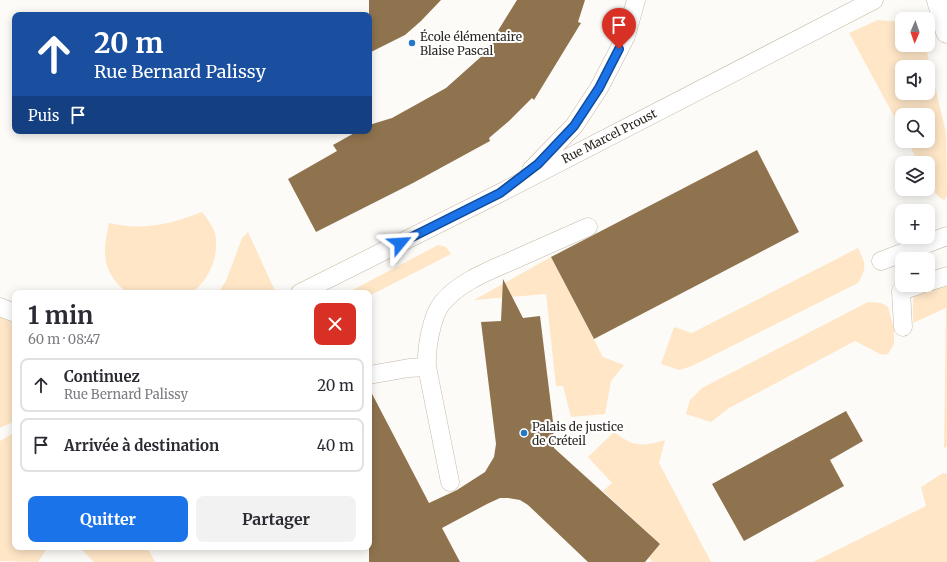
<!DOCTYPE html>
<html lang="fr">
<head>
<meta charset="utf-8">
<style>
	:root { --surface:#fff; --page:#f2f2f3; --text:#2b2b33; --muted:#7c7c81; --line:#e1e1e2; --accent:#1a73e8 }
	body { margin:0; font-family:Merriweather,serif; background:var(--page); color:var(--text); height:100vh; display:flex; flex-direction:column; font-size:15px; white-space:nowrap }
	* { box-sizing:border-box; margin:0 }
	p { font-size:13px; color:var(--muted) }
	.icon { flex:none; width:22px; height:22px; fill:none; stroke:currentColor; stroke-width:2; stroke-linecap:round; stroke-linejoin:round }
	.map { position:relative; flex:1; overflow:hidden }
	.panel { position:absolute; left:12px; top:290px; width:360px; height:260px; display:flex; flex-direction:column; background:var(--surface); border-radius:8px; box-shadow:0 2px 10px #0003 }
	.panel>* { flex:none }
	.guide { position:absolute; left:12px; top:12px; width:360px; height:122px; border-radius:8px; box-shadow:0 2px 10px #0003; background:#1a4fa0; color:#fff; overflow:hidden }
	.needle { width:26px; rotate:182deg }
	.controls { position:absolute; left:895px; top:12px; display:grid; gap:8px }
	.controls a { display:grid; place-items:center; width:40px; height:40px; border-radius:8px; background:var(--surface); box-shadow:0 2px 10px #0003; font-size:20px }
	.pin { position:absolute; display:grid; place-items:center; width:34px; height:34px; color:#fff; margin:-41px -17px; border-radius:50% 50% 50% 0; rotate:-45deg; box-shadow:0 0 4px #0007 }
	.pin .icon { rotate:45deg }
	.me { position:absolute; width:44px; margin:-22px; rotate:63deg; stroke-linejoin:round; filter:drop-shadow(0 0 3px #0008) }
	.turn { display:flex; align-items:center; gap:14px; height:84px; padding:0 16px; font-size:18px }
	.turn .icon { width:52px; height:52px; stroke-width:2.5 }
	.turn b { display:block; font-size:28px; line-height:34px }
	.then { display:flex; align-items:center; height:38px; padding:0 16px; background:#0003; gap:8px; font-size:15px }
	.round { display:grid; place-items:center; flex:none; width:42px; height:42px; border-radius:8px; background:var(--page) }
	.head { display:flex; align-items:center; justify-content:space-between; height:68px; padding:0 16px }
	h1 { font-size:24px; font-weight:700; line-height:30px }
	.cta { display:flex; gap:8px; margin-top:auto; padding:8px 16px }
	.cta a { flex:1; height:46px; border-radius:8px; background:var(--accent); color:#fff; font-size:16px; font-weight:700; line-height:46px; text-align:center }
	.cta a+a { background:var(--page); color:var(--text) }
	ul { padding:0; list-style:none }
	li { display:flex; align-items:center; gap:12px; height:54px; margin:0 8px 6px; padding:0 8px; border:2px solid var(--line); border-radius:8px }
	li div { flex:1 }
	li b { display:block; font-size:15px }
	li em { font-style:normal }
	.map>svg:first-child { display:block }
	.green { fill:#fee6c7; fill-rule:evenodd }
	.building { fill:#8f734e }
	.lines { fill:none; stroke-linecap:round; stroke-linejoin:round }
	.lane-casing { stroke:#c4b7a6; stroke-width:19 }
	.street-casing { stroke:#c4b7a6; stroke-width:23 }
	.lane { stroke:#fff; stroke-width:18 }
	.street { stroke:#fff; stroke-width:22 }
	.route-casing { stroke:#114b97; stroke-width:10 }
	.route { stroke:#1a73e8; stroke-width:7 }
	.poi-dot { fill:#2478c6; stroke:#fff; stroke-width:1.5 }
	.labels { text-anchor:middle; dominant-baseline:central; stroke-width:4; stroke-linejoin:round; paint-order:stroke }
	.poi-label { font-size:12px; fill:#2a251e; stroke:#fff; text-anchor:start }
	.street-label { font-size:12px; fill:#2a251e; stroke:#fff }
</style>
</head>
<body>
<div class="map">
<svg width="947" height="562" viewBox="0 0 947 562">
	<rect width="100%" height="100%" fill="#fdfbf7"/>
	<path class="green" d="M 878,20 L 902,22 L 902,45 L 925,45 L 926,48 L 946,133 L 947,196 L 944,200 C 930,193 928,177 928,163 L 919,163 L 907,141 L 928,141 L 928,115 L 902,115 L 902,131 L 849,33 ZM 902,67 L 928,67 L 928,93 L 902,93 Z
		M 202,212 C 207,218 212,225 215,233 C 220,255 209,281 191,293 L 127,293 C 102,271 102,255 109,223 C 143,231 171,224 202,212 Z
		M 248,232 L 276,293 L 218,293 L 226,281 L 242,238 Z
		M 438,245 L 446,247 L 451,254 L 369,296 L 369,293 L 347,293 Z
		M 858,248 C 866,265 867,267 858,283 L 692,366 L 679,370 L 661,364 L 674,327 L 692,333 Z
		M 551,257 L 603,357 L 624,365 L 611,381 L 605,414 L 571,417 L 563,386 L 556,386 L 546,294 L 474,300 Z
		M 947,285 L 947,446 L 944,448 L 946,308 L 913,323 L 913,300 L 917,292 Z
		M 868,302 L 881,303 L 888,307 L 894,329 L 894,344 L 888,354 L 882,355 L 855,341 L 729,408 L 711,422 L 686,414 L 690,400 L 702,388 Z
		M 0,317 L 15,323 L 15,421 L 0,428 Z
		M 15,432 L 15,547 L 48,547 L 38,562 L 0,561 L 0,441 Z
		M 614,432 C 634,447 641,447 665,440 L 659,463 L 711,562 L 652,562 L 649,556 L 660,544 L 603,491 L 612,483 L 588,457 Z
		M 943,473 L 947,474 L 947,562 L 813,562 L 926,506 L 921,487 Z
		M 79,547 L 147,547 L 155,562 L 94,562 Z"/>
	<path class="building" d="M 369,0 L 441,0 L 421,21 L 405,35 L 369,53 Z
		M 517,0 L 585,0 L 578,22 L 581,23 L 534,100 L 532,98 L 509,121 L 489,138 L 490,141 L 413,183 L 316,232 L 288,179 L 337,151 L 333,145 L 358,131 L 369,131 L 369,125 L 392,118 L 446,88 L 483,55 Z
		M 757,150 L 799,232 L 594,339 L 551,257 Z
		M 503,279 L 523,318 L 540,316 L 553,422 L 554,448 L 660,544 L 645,562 L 588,562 L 528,505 L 520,500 L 508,498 L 500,498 L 487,504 L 442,528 L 460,562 L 369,562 L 369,388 L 429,503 L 457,490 L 485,472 L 494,457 L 496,444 L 481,322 L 501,321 Z
		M 846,411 L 863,441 L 830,460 L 844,486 L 744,541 L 712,484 Z"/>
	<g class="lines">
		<g class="lane-casing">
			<path id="lane" d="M 531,170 L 574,126 L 599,88 L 626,36 L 636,0
				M 881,261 L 947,236
				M 928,282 L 947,276
				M 300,293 L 500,193 L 874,0
				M 0,307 L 15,313
				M 903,327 L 901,291 L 919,285
				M 427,367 L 450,482
				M 369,375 L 409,368 L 427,367 C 426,350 431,317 442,303 C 461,280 492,270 518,258 C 541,248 565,237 588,227"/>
		</g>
		<g class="street-casing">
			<path id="street" d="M 938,0 L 947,32"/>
		</g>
		<use href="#lane" class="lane"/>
		<use href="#street" class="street"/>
	</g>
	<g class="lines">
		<g class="route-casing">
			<path id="route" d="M 400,243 L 500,193 L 538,164 L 574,126 L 599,88 L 619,49"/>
		</g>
		<use href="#route" class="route"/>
	</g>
	<g class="poi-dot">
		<circle cx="412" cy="43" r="4"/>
		<circle cx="524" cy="433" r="4"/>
	</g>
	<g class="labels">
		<g class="poi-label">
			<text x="420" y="36">École élémentaire<tspan x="420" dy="14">Blaise Pascal</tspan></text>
			<text x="532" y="426">Palais de justice<tspan x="532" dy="14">de Créteil</tspan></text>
		</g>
		<g class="street-label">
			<text transform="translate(609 136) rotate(-27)">Rue Marcel Proust</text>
		</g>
	</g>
</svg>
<div class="controls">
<a><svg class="needle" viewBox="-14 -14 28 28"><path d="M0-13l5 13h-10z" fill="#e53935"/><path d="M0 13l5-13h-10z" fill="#7c7c81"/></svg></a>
<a><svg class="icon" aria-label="sound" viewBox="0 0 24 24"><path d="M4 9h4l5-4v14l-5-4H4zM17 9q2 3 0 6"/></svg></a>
<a><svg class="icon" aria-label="search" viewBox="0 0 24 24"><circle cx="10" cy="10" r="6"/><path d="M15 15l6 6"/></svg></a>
<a><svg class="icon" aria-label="layers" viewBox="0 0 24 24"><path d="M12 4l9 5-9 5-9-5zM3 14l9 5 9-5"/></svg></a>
<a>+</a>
<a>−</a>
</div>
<div class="pin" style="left:619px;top:49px;background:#d93025"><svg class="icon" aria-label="arrive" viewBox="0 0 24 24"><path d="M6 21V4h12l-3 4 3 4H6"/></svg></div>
<svg class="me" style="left:400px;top:243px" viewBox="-20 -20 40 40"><path d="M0-17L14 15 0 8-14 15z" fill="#1a73e8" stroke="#fff" stroke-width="4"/></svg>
<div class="guide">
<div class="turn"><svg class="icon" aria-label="ahead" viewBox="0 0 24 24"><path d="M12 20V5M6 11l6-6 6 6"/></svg><div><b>20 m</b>Rue Bernard Palissy</div></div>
<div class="then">Puis<svg class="icon" aria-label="arrive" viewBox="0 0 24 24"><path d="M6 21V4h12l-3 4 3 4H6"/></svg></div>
</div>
<section class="panel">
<div class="head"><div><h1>1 min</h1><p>60 m · 08:47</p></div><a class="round" style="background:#d93025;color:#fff"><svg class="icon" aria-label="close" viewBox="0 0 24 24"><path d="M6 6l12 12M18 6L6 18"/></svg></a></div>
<ul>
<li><svg class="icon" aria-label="ahead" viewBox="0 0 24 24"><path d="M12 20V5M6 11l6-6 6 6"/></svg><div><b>Continuez</b><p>Rue Bernard Palissy</p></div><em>20 m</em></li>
<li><svg class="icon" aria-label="arrive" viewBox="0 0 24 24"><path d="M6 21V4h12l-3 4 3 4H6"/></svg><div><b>Arrivée à destination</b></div><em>40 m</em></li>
</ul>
<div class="cta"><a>Quitter</a><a>Partager</a></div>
</section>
</div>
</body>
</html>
